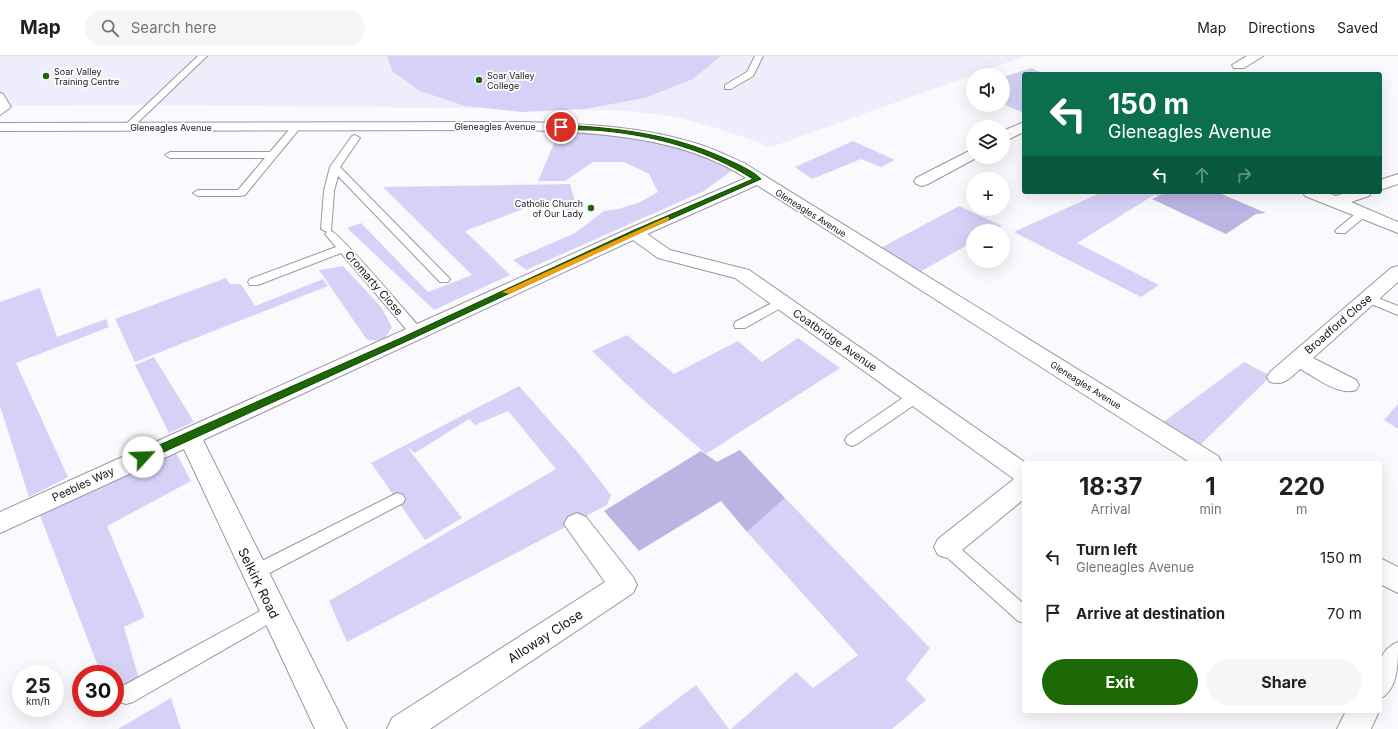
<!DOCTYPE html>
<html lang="en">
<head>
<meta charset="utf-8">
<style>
	:root { --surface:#fff; --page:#f6f6f6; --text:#202124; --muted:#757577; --line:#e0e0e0; --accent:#1c6804 }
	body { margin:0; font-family:Inter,sans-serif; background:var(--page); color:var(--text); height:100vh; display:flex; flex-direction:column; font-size:15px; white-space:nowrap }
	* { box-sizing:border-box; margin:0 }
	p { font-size:13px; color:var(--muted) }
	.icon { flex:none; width:22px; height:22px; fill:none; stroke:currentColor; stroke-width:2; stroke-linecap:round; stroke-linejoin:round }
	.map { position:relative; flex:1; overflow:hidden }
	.drawer { position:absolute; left:1022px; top:405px; width:360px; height:252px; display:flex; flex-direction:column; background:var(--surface); border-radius:4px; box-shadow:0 4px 16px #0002 }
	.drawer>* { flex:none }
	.top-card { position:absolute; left:1022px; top:16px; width:360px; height:122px; border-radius:4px; box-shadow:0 4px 16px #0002; background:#0b6e4f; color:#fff; overflow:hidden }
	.fabs { position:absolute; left:966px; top:12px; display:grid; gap:8px }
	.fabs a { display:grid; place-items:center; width:44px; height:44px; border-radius:50%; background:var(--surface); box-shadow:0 4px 16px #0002; font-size:20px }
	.speed { position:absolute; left:12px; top:609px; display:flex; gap:8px; font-size:20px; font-weight:700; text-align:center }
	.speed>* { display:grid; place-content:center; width:52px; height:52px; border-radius:50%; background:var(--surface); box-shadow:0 4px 16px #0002; line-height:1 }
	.speed small { font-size:10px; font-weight:400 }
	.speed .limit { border:6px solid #d22; background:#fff; color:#111 }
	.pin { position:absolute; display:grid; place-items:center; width:34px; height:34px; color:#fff; margin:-17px; border:2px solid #fff; border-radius:50%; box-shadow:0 1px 4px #0007 }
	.me { position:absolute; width:44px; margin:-22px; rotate:65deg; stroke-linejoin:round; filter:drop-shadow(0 0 3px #0008) }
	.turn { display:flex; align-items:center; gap:14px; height:84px; padding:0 20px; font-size:18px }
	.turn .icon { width:52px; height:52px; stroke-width:2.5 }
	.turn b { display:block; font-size:28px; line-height:34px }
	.lanes { display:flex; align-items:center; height:38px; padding:0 20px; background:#0003; justify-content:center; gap:20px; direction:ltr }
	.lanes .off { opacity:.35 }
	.eta { display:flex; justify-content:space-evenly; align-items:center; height:68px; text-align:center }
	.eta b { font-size:24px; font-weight:700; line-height:28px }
	.action { display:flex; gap:8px; margin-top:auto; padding:8px 20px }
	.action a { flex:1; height:46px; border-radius:24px; background:var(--accent); color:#fff; font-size:16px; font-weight:700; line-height:46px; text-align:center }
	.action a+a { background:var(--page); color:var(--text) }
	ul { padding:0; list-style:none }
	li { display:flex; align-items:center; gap:12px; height:56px; padding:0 20px }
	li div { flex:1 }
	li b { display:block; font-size:15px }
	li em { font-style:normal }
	header { display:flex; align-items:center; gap:24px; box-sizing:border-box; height:56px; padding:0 20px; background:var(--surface); border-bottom:1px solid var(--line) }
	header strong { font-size:19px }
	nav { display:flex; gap:22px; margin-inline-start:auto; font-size:14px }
	.search { width:280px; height:36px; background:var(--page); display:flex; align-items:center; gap:10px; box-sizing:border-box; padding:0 14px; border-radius:22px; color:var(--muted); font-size:15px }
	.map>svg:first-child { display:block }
	.built { fill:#eeedfc }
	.green { fill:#d6d2f7 }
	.forest { fill:#bab5e3 }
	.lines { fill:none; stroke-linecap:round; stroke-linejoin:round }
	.lane-casing { stroke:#99989f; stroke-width:2 }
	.street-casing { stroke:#99989f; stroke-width:2 }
	.lane { fill:#fff; fill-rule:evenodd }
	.street { fill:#fff; fill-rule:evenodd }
	.route { fill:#1c6804; stroke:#124403 }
	.slow { fill:#f59e0b }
	.poi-dot { fill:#1c6804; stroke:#fff; stroke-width:1.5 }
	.labels { text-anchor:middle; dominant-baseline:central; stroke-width:3.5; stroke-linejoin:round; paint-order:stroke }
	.far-poi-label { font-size:9px; fill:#171719; stroke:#fff; text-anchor:start }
	.far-street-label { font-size:9px; fill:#171719; stroke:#fff }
	.street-label { font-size:11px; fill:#171719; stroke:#fff }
	.near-street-label { font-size:13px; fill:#171719; stroke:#fff }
</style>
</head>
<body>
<header>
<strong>Map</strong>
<div class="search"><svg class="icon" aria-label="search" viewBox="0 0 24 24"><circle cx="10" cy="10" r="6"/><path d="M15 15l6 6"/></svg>Search here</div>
<nav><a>Map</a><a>Directions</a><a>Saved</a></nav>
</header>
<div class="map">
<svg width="1398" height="673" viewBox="0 0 1398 673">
	<rect width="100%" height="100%" fill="#f9f9fe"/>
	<path class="built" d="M 0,0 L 1026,0 L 771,91 L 719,73 L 673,60 L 627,55 L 554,53 L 162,49 L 0,50 Z"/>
	<path class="green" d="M 387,0 L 721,0 L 693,23 L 644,42 L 585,53 L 522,56 L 465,50 L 420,35 L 393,16 Z
		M 1032,12 L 1044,18 L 1024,18 L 1024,57 L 1003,48 L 1003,21 Z
		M 561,71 L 649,79 L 738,110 L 704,135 L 526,214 L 513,204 L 575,177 L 604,155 L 618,153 L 638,147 L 658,136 L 649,118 L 624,106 L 593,106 L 565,125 L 538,125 Z
		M 853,85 L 895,104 L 881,111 L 861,103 L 812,123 L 795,111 Z
		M 570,128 L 577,153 L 564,154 L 547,144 L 465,175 L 510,219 L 434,254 L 347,172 L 361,167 L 428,236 L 472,219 L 383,131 Z
		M 1102,136 L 1165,136 L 1159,140 L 1154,139 L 1077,187 L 1159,229 L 1141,241 L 1014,176 Z
		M 959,150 L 1002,170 L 993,175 L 973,175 L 973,186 L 916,218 L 877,194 Z
		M 343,210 L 381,251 L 392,271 L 383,285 L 367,284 L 319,214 Z
		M 226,222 L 230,228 L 241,228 L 255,250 L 323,223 L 328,230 L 135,306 L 115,263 Z
		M 40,232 L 57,281 L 106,263 L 109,271 L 16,307 L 68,421 L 29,441 L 0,350 L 0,246 Z
		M 627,279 L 674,318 L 738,285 L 762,306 L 798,282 L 840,312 L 706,398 L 639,340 L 592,295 Z
		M 154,301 L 194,366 L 169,377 L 135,309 Z
		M 1244,306 L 1271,320 L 1195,394 L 1158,370 Z
		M 519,330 L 580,399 L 611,439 L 607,449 L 347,586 L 329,545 L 556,413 L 508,355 L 475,369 L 469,363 L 415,397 L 407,391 L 462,462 L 425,484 L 371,407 Z
		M 1398,348 L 1398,373 L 1384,364 Z
		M 175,395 L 191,425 L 107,470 L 145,561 L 124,571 L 141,630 L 115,641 L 115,618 L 101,618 L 39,457 Z
		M 785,442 L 930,592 L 906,623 L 926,644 L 892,673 L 731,673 L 796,616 L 813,632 L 858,599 L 747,476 Z
		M 696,629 L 729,673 L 638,673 Z
		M 171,642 L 181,673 L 118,673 Z"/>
	<path class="forest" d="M 1167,136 L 1217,136 L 1266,157 L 1256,158 L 1226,178 L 1152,143 Z
		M 740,394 L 785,442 L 747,476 L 721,445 L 639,495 L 604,455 L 701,395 L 717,406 Z"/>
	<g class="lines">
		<g class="lane-casing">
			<path id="lane" d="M 198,0 L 207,0 L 131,73 L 125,73 L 125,69 Z
				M 755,0 L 763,0 L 753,20 L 731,33 L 725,33 L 725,29 L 747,16 Z
				M 0,37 L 3,38 L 11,51 L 0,59 Z
				M 297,67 L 302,70 L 300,72 L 245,139 L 241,140 L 198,140 L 193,137 L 198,134 L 238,134 L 265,102 L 170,102 L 165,99 L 170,96 L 270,96 L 294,68 Z
				M 355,79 L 360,82 L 340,111 L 450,223 L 448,226 L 440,226 L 338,120 L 334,135 L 331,175 C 340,177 410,261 422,274 L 423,277 L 422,280 L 412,280 L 341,197 L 258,229 L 250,229 L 248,226 L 250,223 L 336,191 L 325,178 L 327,176 L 321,173 L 324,135 L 330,111 L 352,80 Z
				M 1363,154 L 1368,157 L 1367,159 L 1345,177 L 1337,177 L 1335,175 L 1337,173 L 1359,155 Z
				M 1368,238 L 1398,250 L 1398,259 L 1364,245 L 1362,242 L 1364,239 Z
				M 782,242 L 788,246 L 786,249 L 745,272 L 735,272 L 734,269 L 735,266 Z
				M 915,336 L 920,337 L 922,341 L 920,345 L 857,388 L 852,390 L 847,388 L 845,384 L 847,380 L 910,337 Z
				M 397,437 L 403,439 L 405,443 L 403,447 L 260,522 L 254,524 L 248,522 L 245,517 L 248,512 Z
				M 947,484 L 953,486 L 1024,548 L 1024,567 L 1018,565 L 941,496 L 939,491 L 941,486 Z
				M 273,548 L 279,550 L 282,556 L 279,562 L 133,646 L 126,648 L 119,646 L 116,639 L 119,632 Z"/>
		</g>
		<g class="street-casing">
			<path id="street" d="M 1247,0 L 1263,0 L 1244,12 L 1234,12 L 1232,9 Z
				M 525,66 C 583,68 642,70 698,88 C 714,93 728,100 744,107 L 1218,400 L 1222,407 L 1191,407 L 757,129 L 647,178 L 670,194 L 749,214 L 1026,407 L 1024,407 L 1024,443 L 956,499 L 947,502 L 938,499 L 934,491 L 938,483 L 1014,423 L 735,222 L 658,202 L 633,184 L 203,384 L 347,673 L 315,673 L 184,393 L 0,477 L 0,456 L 628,173 L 746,122 C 680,80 601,77 525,74 L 0,75 L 0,67 Z
				M 1024,66 L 1024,76 L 1003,86 L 1003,75 Z
				M 973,93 L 973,101 L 978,101 L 928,128 L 922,130 L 916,128 L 914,125 L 916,122 Z
				M 1398,118 L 1398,128 L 1380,134 L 1380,124 Z
				M 1303,136 L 1325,136 L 1336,140 L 1348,136 L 1371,136 L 1369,140 L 1351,146 L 1398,166 L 1398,177 L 1305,140 Z
				M 1398,210 L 1398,226 L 1313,302 L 1356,324 L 1359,329 L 1356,334 C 1338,340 1316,321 1300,313 C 1290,322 1284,330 1270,326 L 1267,321 L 1270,316 L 1391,212 Z
				M 577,457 L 586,461 L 633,521 L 637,529 L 633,537 L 430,673 L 387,673 L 392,662 L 605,526 L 564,468 L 568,461 Z
				M 1380,502 L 1398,511 L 1398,537 L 1380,528 Z
				M 1398,586 C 1398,610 1398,633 1380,643 C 1380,621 1373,596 1398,586 Z
				M 1346,655 L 1379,655 L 1371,673 L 1337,673 Z"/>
		</g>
		<use href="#lane" class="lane"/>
		<use href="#street" class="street"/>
	</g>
	<path class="route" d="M 561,69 C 619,72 671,78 724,102 C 737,108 752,114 761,123 L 637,178 L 407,285 L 146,404 L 139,404 L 138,401 L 139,398 L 401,282 L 632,175 L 753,123 C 709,95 657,80 605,75 C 590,73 574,75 559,72 L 558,71 Z"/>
	<path class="slow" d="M 667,161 L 669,161 L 669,164 L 509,238 L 502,236 Z"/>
	<g class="poi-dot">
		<circle cx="46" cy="20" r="4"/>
		<circle cx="479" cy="24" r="4"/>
		<circle cx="591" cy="152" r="4"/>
	</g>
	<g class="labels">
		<g class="far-poi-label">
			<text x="54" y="15">Soar Valley<tspan x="54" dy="10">Training Centre</tspan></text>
			<text x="487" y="19">Soar Valley<tspan x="487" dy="10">College</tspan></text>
			<text x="583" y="147" text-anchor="end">Catholic Church<tspan x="583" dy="10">of Our Lady</tspan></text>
		</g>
		<g class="far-street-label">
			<text x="495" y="70">Gleneagles Avenue</text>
			<text x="171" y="71">Gleneagles Avenue</text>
			<text transform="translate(811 157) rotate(32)">Gleneagles Avenue</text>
			<text transform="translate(1086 329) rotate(32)">Gleneagles Avenue</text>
		</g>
		<g class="street-label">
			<text transform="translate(374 227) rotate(49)">Cromarty Close</text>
			<text transform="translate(1338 268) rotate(-41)">Broadford Close</text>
			<text transform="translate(835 284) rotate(35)">Coatbridge Avenue</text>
			<text transform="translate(83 428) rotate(-25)">Peebles Way</text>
		</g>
		<g class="near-street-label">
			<text transform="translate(259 527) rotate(64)">Selkirk Road</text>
			<text transform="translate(545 580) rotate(-33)">Alloway Close</text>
		</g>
	</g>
</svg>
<div class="fabs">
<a><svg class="icon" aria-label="sound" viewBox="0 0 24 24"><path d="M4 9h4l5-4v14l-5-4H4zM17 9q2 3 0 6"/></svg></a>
<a><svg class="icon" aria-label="layers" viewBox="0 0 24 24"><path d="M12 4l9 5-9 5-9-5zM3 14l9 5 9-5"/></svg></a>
<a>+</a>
<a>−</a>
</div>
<div class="speed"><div>25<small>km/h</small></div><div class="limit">30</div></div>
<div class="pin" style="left:561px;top:71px;background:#d93025"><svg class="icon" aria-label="arrive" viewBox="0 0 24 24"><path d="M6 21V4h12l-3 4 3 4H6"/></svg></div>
<svg class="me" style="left:143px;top:401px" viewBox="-20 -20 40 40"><circle r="19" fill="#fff"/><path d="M0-13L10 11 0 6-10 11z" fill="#1c6804"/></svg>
<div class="top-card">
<div class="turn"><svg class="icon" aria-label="left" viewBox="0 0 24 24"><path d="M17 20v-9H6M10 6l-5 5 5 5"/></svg><div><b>150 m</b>Gleneagles Avenue</div></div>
<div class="lanes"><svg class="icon" aria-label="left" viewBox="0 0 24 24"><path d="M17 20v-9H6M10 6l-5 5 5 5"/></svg><svg class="icon off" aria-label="ahead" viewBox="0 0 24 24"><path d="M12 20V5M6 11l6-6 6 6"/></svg><svg class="icon off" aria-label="right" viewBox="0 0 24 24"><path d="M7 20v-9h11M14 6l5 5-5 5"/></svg></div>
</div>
<section class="drawer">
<div class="eta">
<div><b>18:37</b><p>Arrival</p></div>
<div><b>1</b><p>min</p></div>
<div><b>220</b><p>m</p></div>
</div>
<ul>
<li><svg class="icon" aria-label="left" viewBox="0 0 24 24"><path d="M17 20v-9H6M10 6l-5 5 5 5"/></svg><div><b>Turn left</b><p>Gleneagles Avenue</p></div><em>150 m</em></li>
<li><svg class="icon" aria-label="arrive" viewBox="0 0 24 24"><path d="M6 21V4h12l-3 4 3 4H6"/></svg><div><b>Arrive at destination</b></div><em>70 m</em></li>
</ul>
<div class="action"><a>Exit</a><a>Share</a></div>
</section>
</div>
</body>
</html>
